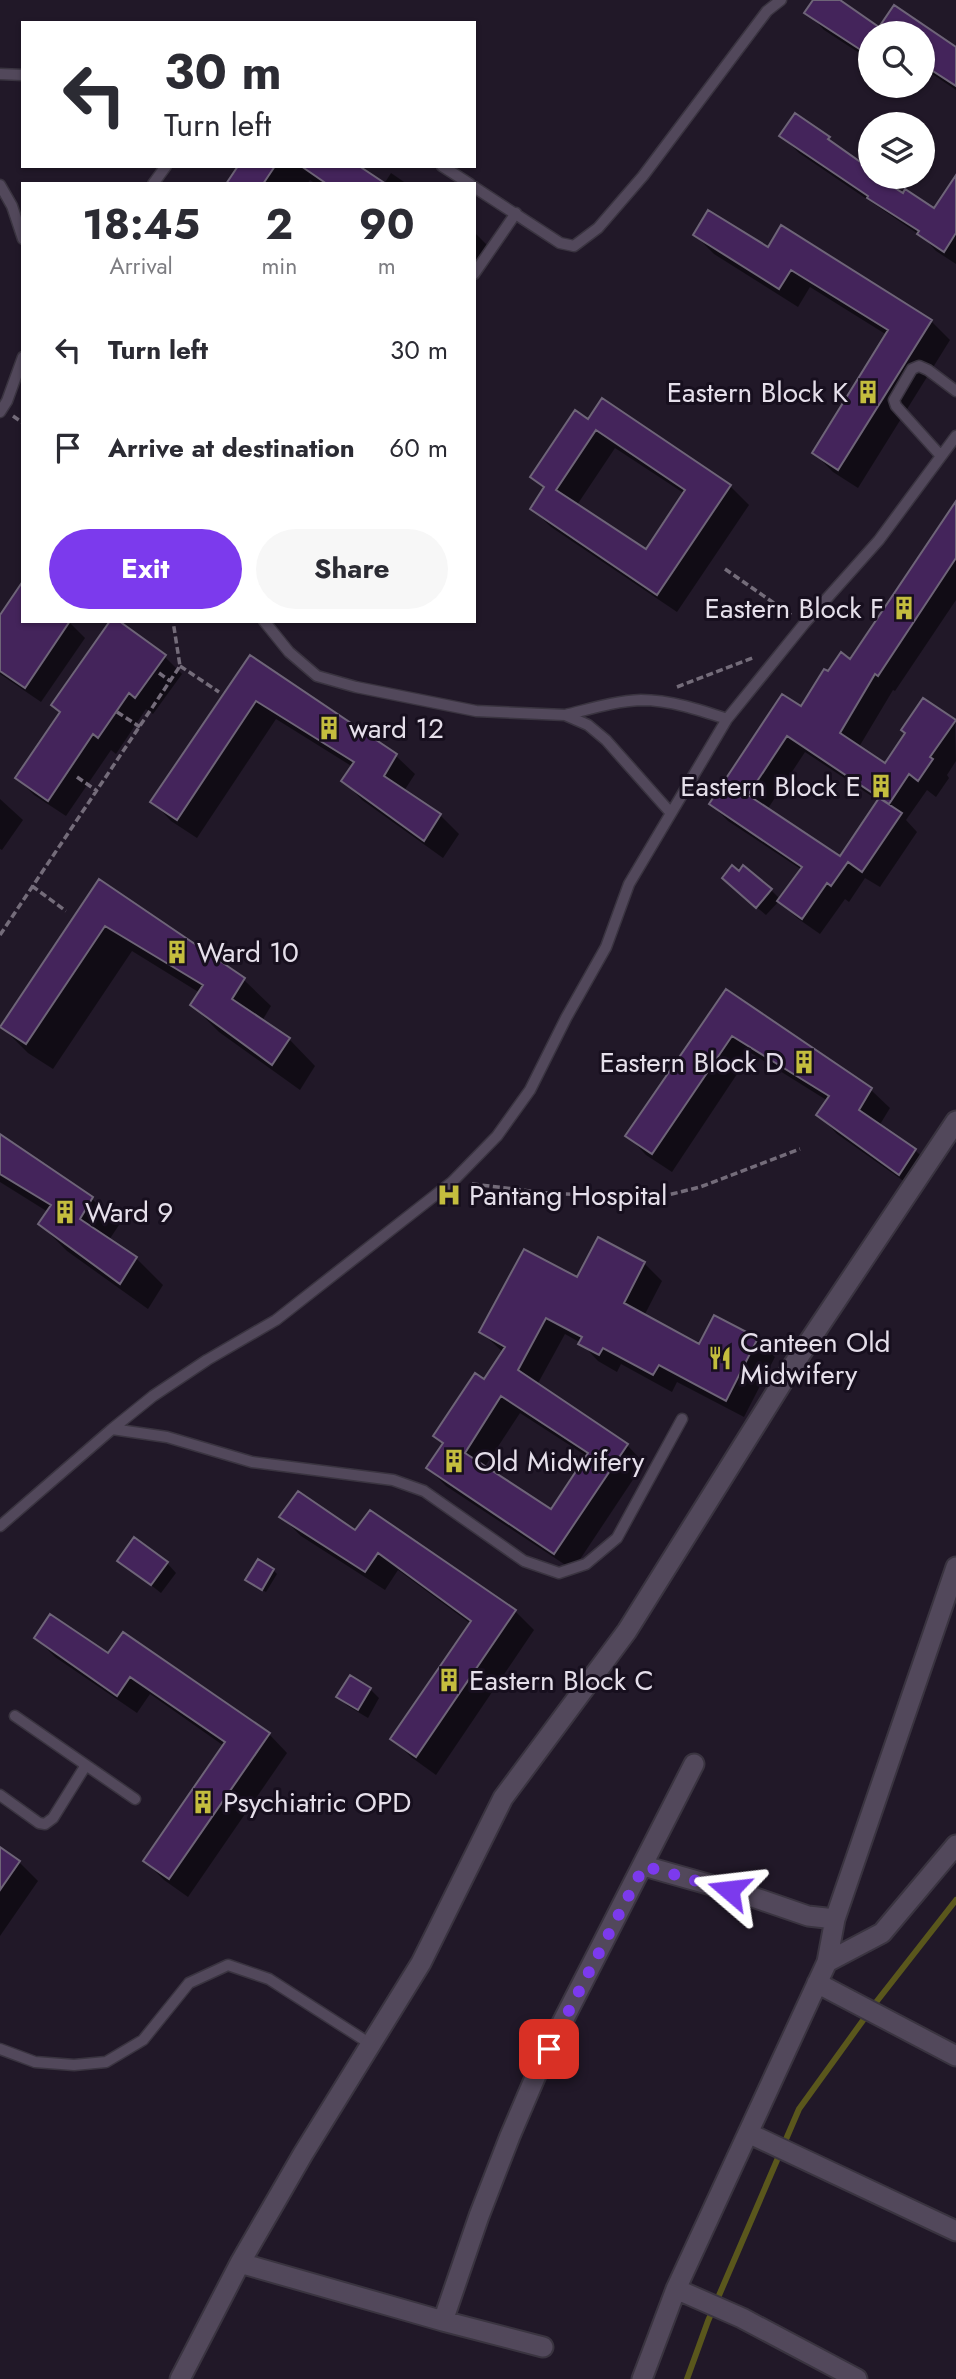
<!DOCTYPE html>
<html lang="en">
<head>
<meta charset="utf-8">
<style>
	:root { --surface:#fff; --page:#f7f7f7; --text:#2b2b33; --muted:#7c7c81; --accent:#7c3aed }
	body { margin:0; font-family:Jost,sans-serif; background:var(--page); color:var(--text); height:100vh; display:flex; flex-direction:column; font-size:26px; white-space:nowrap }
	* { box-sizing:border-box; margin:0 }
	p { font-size:23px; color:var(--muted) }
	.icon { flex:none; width:38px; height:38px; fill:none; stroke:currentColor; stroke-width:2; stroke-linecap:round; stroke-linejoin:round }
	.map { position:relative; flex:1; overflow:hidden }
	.details { position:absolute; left:21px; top:182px; width:455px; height:441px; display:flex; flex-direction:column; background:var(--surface); border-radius:0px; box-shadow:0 2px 5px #0004 }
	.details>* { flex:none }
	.hud { position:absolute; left:21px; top:21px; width:455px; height:147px; border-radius:0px; box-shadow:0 2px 5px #0004; background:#fff; color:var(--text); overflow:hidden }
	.tools { position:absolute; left:858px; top:21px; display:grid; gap:14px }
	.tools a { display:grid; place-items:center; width:77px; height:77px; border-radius:50%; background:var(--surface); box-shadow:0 2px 5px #0004; font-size:35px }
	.pin { position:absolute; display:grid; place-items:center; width:60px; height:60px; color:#fff; margin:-30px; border-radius:14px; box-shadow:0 4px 10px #0006 }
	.me { position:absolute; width:77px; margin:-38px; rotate:287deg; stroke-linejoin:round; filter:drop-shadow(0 0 5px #0008) }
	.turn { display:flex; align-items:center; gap:24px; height:147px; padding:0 28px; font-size:32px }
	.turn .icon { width:91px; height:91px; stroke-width:2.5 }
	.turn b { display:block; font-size:49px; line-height:60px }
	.eta { display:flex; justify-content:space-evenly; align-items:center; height:119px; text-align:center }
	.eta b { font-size:42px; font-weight:700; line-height:49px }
	.button { display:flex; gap:14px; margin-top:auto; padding:14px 28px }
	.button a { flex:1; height:80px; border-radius:42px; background:var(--accent); color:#fff; font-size:28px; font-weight:700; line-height:80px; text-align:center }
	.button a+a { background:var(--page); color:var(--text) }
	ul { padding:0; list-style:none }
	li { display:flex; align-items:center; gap:21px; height:98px; padding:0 28px }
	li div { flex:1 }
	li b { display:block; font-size:26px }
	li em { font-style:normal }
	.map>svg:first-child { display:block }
	.shadow { fill:#0007; fill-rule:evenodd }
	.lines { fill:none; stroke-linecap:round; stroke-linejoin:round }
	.stream { stroke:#5a571c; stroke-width:6 }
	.building { fill:#44245b; stroke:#6e6478; stroke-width:2; fill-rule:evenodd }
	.lane-casing { stroke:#3a3440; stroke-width:13 }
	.street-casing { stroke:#3a3440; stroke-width:23 }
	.path { stroke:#746c7a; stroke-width:3.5; stroke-dasharray:7 3.5; stroke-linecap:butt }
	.lane { stroke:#52485b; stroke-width:10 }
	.street { stroke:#52485b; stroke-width:19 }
	.route { stroke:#7c3aed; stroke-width:12; stroke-dasharray:0 21.6 }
	.labels { text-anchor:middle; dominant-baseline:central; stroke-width:6; stroke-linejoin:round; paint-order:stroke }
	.poi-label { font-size:28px; fill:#e5dfea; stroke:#170f1e; text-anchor:start }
</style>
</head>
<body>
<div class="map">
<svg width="956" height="2379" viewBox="0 0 956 2379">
	<rect width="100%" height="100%" fill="#211828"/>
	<path class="shadow" d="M 815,0 L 836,0 L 880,29 L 894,8 L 956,49 L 956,90 L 922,67 L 922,33 L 870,33 L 870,60 L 824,30 L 807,12 Z
		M 782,136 L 829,138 L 843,152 L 865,168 L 870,173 L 870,177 L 874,177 L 903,195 L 935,210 L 956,179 L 956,264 L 936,251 L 924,238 L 799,153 Z
		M 240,166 L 356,166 L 383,184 L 316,184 L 310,180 L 307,184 L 228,184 Z
		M 391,173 L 407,184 L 384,184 Z
		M 474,232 L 490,248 L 474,272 Z
		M 695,235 L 768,250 L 931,321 L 950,340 L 858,488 L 833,472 L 814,453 L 887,335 L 810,287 L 798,307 L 714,254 Z
		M 588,422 L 730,486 L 749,505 L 677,612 L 551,527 L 532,509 L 545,490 L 532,477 ZM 615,448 L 685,494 L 646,552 L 577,505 Z
		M 956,517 L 956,600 L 895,691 L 893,690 L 859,747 L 886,765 L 955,722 L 956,761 L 947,775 L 949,778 L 936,797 L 927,790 L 906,820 L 917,832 L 880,887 L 865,878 L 849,902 L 845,899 L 820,934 L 797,918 L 779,901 L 766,915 L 733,888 L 771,890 L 781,900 L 802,870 L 728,821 L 711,804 L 801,709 L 828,673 L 851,661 ZM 805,752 L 879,801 L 840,859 L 767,810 Z
		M 0,618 L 23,621 L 68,621 L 85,638 L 41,702 L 0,674 Z
		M 116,621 L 165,657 L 182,674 L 153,714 L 146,709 L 116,754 L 111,750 L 66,816 L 34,795 L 17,778 L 61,713 L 53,705 Z
		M 251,657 L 396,756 L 415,774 L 404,791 L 440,815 L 459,834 L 443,858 L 362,800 L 344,781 L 353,767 L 276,719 L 197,838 L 171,821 L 153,802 Z
		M 0,799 L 23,820 L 2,850 L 0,849 Z
		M 99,881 L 244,980 L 271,1006 L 262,1021 L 289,1039 L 315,1066 L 300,1090 L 219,1032 L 192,1005 L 200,993 L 132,951 L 53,1069 L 28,1053 L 1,1026 Z
		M 726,991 L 871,1090 L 890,1108 L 879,1126 L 915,1150 L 934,1169 L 919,1192 L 837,1134 L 819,1115 L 828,1101 L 751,1053 L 672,1172 L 646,1155 L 628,1136 Z
		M 0,1136 L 92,1199 L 119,1225 L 109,1240 L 136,1258 L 163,1285 L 148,1309 L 67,1251 L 40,1224 L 48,1212 L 0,1182 Z
		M 644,1263 L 662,1281 L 644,1316 L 700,1346 L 715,1317 L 757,1340 L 775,1357 L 744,1417 L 677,1382 L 672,1392 L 621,1364 L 617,1372 L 598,1361 L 581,1343 L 565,1334 L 537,1385 L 627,1445 L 644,1463 L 573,1570 L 446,1486 L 428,1468 L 444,1445 L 435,1436 L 485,1381 L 504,1353 L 481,1332 L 577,1280 ZM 520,1413 L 588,1457 L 552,1512 L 484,1468 Z
		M 282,1517 L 355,1533 L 515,1611 L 534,1630 L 436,1775 L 411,1757 L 392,1738 L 471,1624 L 398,1570 L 385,1590 L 301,1536 Z
		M 119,1560 L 167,1563 L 176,1573 L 161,1593 Z
		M 273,1570 L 277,1574 L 266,1592 L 252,1584 Z
		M 36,1638 L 109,1656 L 269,1734 L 287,1753 L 188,1897 L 164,1880 L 145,1861 L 224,1746 L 150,1694 L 137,1713 L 55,1657 Z
		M 370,1689 L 379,1698 L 368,1718 L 348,1706 L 338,1697 Z
		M 0,1849 L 19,1862 L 38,1881 L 0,1936 Z"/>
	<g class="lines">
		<path class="stream" d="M 687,2379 L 708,2321 L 799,2109 L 877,2001 L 956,1900"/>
	</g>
	<path class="building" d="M 813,0 L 840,0 L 879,27 L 894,5 L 956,47 L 956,86 L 922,64 L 922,33 L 870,33 L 870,56 L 804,13 Z
		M 795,113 L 830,137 L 828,139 L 866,166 L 864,168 L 870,172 L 870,177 L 877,177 L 903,193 L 905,189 L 934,208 L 956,175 L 956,233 L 944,252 L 917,234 L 919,231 L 867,198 L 868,196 L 779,136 Z
		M 238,166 L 275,166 L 263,184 L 226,184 Z
		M 301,166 L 359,166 L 386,184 L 327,184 Z
		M 708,210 L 768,247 L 781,225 L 932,320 L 838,470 L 812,453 L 888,330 L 791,270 L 779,289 L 693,235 Z
		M 602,398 L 731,485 L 657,595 L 530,509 L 544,487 L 530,477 L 575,410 L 588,419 ZM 596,430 L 685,490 L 646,549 L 556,490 Z
		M 956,501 L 956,558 L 878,676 L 875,674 L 840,733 L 885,763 L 905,733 L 901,730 L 923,698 L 956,720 L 930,757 L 933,759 L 918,781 L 909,774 L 889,804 L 787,736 L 748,795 L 840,856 L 879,798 L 902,813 L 862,872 L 848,862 L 831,886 L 827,883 L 802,919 L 777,901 L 802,867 L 709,804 L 782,694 L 801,706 L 824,669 L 828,671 L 841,652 L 850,659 Z
		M 23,581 L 23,621 L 70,621 L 25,688 L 0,671 L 0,615 Z
		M 110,621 L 119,621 L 166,655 L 135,698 L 129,693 L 98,738 L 93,734 L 48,801 L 15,778 L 60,712 L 51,705 Z
		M 250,655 L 397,754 L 384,776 L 441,814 L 424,841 L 341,781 L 354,762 L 256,701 L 177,820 L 150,802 Z
		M 732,865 L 739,871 L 743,865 L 772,889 L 756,908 L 722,878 Z
		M 99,879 L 245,978 L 232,999 L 290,1038 L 272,1065 L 190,1005 L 203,985 L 105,926 L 26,1044 L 0,1027 Z
		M 726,989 L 872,1088 L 859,1110 L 916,1149 L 899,1175 L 816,1115 L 829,1096 L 732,1036 L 652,1154 L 625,1136 Z
		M 0,1134 L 93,1197 L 80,1219 L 137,1257 L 120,1284 L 38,1224 L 51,1205 L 0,1174 Z
		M 598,1237 L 645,1262 L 624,1303 L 699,1344 L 714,1315 L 758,1338 L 726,1401 L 659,1365 L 653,1375 L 603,1348 L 599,1355 L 578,1344 L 582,1337 L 546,1318 L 518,1370 L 628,1444 L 554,1554 L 426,1468 L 443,1443 L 433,1436 L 475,1373 L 484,1379 L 505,1347 L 479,1332 L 524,1249 L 577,1277 ZM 501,1396 L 588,1453 L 551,1509 L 465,1453 Z
		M 298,1491 L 355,1530 L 370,1510 L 516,1610 L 416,1757 L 390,1739 L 471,1621 L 378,1553 L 365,1572 L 279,1517 Z
		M 134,1537 L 168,1562 L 151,1585 L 117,1561 Z
		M 258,1559 L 274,1569 L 262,1590 L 245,1580 Z
		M 50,1614 L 108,1653 L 123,1632 L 270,1733 L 169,1879 L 143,1861 L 225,1742 L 130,1677 L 117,1696 L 34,1638 Z
		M 350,1675 L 371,1688 L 358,1710 L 336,1697 Z
		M 0,1847 L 20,1861 L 0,1890 Z"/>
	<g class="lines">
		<g class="lane-casing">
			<path id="lane" d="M 0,74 L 23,75
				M 442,166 L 470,184
				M 153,184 L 166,166
				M 0,185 L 12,206 L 23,239
				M 474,187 L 560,243 L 574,246 L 598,228 L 643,176 L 767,11 L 781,0
				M 474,274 L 516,213
				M 0,412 L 7,401 L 23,357
				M 941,456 L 896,406 L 894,400 L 912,369 L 919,366 L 928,370 L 956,391
				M 264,621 L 289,652 L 317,676 L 356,687 L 476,711 L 565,715 L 588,725 L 606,740 L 670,812
				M 565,715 C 590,709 615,701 641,700 C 670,700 700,710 727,719
				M 112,1429 L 167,1437 L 252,1462 L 393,1480 L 424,1491 L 524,1561 L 559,1573 L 586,1564 L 617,1538 L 682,1419
				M 0,1526 L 112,1429 L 153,1396 L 207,1360 L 276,1320 L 452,1182 L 497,1136 L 530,1090 L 566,1018 L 606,947 L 629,884 L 727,719 L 804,624 L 879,540 L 956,436
				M 15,1716 L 135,1799
				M 0,1795 L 39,1823 L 45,1824 L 53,1818 L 86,1765
				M 0,2049 L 35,2062 L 74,2065 L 106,2062 L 143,2040 L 189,1983 L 228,1965 L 269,1979 L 372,2045"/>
		</g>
		<g class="street-casing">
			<path id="street" d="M 835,1919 L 956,1567
				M 827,1962 L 882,1933 L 956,1845
				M 817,1983 L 956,2056
				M 748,2133 L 956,2231
				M 240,2263 L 443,2321 L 543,2347
				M 676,2289 L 742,2318 L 857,2379
				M 443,2321 L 479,2216 L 510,2136 L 540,2066 L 694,1764
				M 180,2379 L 240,2263 L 303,2154 L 421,1963 L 503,1798 L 627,1631 L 792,1367 L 956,1121
				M 642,2379 L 676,2289 L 827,1962 L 835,1919 L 808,1916 L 750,1896 L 644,1866"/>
		</g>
		<path class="path" d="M 13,416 L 23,423
			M 725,569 L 791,615
			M 180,666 L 219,692
			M 159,673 L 170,681
			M 677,687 L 755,657
			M 117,712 L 140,727
			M 77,777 L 97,791
			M 32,886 L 66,911
			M 0,935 L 180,666 L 173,621
			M 472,1184 L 555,1194 L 668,1195 L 700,1187 L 800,1149"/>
		<use href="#lane" class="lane"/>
		<use href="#street" class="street"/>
	</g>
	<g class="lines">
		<path class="route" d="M 549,2049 L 644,1866 L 729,1890"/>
	</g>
	<defs>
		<g id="building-bare" transform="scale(1.89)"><path d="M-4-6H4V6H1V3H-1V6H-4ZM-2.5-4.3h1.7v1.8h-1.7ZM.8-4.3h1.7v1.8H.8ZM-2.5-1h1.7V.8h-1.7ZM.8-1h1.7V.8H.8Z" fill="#c4bd3e" stroke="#170f1e" stroke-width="2.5" paint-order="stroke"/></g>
		<g id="hospital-bare" transform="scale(1.89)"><path d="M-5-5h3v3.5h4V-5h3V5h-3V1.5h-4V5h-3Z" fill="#c4bd3e" stroke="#170f1e" stroke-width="2.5" paint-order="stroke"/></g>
		<g id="restaurant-bare" transform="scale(1.89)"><path d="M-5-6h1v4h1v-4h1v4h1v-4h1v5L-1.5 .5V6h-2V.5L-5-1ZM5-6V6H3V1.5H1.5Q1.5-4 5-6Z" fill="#c4bd3e" stroke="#170f1e" stroke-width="2.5" paint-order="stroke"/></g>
	</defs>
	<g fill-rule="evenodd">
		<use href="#building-bare" x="868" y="392"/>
		<use href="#building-bare" x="904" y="608"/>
		<use href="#building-bare" x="329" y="728"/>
		<use href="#building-bare" x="881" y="786"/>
		<use href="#building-bare" x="177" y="952"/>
		<use href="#building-bare" x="804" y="1062"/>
		<use href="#hospital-bare" x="449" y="1195"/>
		<use href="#building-bare" x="65" y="1212"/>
		<use href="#restaurant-bare" x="720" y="1358"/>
		<use href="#building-bare" x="454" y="1461"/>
		<use href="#building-bare" x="449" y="1680"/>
		<use href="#building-bare" x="203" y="1802"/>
	</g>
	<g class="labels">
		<g class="poi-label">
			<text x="848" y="392" text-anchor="end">Eastern Block K</text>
			<text x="884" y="608" text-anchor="end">Eastern Block F</text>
			<text x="349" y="728">ward 12</text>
			<text x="861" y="786" text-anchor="end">Eastern Block E</text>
			<text x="197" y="952">Ward 10</text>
			<text x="784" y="1062" text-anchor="end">Eastern Block D</text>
			<text x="469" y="1195">Pantang Hospital</text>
			<text x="85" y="1212">Ward 9</text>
			<text x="740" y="1342">Canteen Old<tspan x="740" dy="32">Midwifery</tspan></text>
			<text x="474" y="1461">Old Midwifery</text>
			<text x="469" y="1680">Eastern Block C</text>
			<text x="223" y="1802">Psychiatric OPD</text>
		</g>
	</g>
</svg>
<div class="tools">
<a><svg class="icon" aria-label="search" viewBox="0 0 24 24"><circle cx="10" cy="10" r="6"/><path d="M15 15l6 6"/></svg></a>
<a><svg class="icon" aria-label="layers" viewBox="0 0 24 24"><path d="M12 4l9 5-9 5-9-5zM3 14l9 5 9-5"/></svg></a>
</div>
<div class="pin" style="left:549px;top:2049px;background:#d93025"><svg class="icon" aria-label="arrive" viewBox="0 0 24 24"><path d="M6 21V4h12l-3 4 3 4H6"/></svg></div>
<svg class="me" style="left:729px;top:1890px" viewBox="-20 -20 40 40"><path d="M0-17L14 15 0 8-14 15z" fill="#7c3aed" stroke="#fff" stroke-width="4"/></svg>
<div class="hud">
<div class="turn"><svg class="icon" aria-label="left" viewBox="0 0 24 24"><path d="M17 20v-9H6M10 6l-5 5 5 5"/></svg><div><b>30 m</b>Turn left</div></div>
</div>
<section class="details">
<div class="eta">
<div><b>18:45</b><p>Arrival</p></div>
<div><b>2</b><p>min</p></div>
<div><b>90</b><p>m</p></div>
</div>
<ul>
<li><svg class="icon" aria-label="left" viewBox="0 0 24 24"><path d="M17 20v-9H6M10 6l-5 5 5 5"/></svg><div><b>Turn left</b></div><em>30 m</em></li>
<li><svg class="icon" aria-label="arrive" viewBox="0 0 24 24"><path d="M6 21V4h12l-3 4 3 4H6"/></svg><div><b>Arrive at destination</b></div><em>60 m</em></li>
</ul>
<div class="button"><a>Exit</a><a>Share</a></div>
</section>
</div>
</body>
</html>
